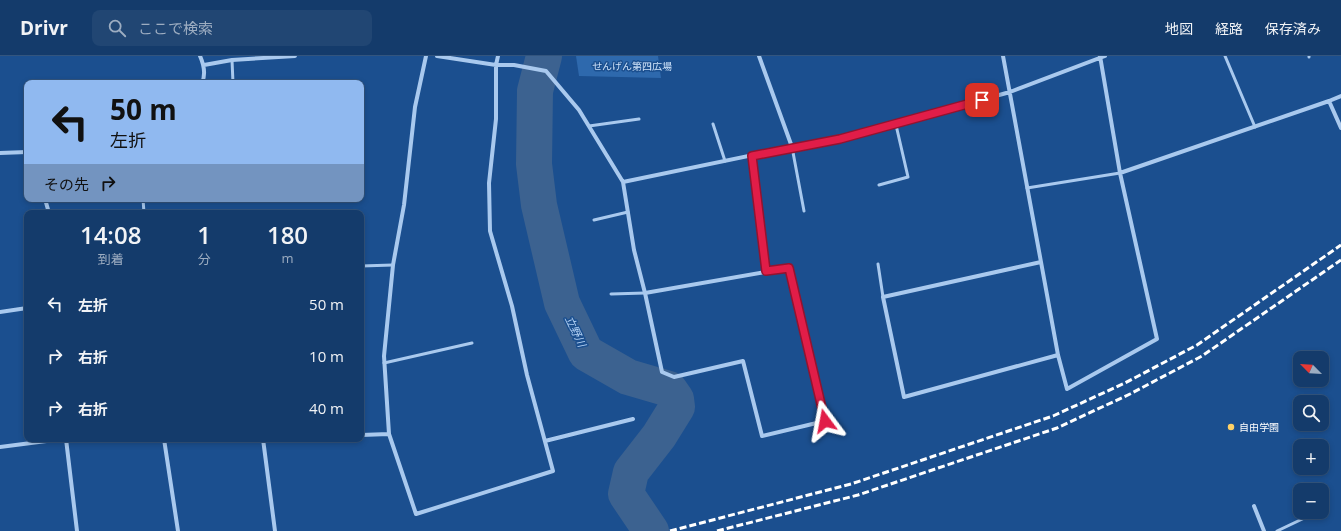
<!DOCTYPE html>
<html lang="ja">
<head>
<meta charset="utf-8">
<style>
	:root { --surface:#143b6b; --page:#214673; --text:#f1f3f6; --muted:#9dadc1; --line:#33557e }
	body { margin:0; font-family:"Open Sans","Noto Sans JP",sans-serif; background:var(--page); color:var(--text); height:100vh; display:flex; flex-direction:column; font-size:15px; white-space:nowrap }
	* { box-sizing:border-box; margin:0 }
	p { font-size:13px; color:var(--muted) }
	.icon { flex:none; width:22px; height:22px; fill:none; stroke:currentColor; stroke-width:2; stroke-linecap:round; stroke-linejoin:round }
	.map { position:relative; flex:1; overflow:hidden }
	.panel { position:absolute; left:24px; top:154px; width:340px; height:232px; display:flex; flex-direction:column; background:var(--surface); border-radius:8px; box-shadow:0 2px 6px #0003,0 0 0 1px var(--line) }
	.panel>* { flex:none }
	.hud { position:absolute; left:24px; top:24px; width:340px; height:122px; border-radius:8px; box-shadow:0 2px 6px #0003,0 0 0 1px var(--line); background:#90b9f0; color:#111; overflow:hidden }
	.needle { width:26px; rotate:294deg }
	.controls { position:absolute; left:1293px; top:295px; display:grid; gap:8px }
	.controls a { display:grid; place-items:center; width:36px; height:36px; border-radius:8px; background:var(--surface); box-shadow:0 2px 6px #0003,0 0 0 1px var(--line); font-size:20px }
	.pin { position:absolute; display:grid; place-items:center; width:34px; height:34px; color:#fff; margin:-17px; border-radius:8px; box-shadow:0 2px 6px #0006 }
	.me { position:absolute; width:44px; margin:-22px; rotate:347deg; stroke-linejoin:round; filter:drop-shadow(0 0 3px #0008) }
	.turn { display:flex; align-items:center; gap:14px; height:84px; padding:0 20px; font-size:18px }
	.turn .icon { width:52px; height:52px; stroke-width:2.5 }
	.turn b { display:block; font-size:28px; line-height:34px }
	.then { display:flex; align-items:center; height:38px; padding:0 20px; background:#0003; gap:8px; font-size:15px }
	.eta { display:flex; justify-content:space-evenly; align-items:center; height:68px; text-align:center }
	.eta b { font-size:24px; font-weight:600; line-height:28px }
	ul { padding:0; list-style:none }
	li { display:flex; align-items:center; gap:12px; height:52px; padding:0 20px }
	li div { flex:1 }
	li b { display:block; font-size:15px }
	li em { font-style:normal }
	header { display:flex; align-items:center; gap:24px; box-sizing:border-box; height:56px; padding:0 20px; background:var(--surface); border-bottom:1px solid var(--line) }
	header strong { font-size:19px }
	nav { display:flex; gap:22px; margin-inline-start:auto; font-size:14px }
	.search { width:280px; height:36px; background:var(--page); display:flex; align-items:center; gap:10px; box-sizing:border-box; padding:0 14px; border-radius:8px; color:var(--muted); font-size:15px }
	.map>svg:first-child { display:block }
	.green { fill:#2e69ad }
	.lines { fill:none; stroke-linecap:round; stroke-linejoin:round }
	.river { stroke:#3c6290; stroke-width:36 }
	.lane { stroke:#a9c9ee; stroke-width:3 }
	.street { stroke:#a9c9ee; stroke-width:4 }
	.rail { stroke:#fff; stroke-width:3; stroke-dasharray:7 3; stroke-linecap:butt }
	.route-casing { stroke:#92132f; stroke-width:10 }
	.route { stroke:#e11d48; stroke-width:7 }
	.poi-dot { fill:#ffd166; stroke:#1b4f8f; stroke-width:1.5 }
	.labels { text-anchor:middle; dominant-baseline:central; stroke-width:3; stroke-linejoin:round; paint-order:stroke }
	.park-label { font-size:10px; fill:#cfe3fa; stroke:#1b4f8f }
	.poi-label { font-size:10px; fill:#fff; stroke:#1b4f8f; text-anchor:start }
	.water-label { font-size:11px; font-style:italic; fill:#b5d3f5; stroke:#1b4f8f }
</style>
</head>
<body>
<header>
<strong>Drivr</strong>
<div class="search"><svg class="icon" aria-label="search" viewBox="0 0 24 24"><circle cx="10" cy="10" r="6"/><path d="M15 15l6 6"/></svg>ここで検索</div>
<nav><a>地図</a><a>経路</a><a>保存済み</a></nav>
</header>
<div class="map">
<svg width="1341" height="475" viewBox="0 0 1341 475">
	<rect width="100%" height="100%" fill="#1b4f8f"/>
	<path class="green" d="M 576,0 L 658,0 L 661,22 L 579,20 Z"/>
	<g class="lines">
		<path class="river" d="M 544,0 L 535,35 L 534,108 L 539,149 L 562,247 L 586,297 L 628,321 L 669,333 L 676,343 L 677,351 L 659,380 L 631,416 L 626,438 L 651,475"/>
		<path class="lane" d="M 1225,0 L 1255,71
			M 1309,0 L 1309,1
			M 232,4 L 233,27
			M 713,68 L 725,105
			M 589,70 L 639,63
			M 792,91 L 804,155
			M 879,129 L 908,121 L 896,69
			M 1027,132 L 1120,117
			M 143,143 L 144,157
			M 594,164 L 628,156
			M 878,208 L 883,241
			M 361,210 L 393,209
			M 611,238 L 645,237
			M 384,307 L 472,287
			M 1277,475 L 1317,456"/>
		<path class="street" d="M 200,0 C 204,9 206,18 202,27
			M 426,0 L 415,51 L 404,149 L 393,209 L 384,300 L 389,378 L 416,458 L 553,415 L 527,319 L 512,250 L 490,175 L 489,127 L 496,63 L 496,9 L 498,0
			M 437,0 L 496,9 L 514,9 L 546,15 L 579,54 L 623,126 L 792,91 L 840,83 L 1010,36 L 1105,0
			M 759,0 L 792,91
			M 1003,0 L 1041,206 L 883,241 L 904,341 L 1058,299
			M 204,9 L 232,4 L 295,0
			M 1329,45 L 1341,40
			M 27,63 L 26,63 L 27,70
			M 0,97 L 27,96
			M 752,99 L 766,215
			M 1120,117 L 1329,45 L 1341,72
			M 623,126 L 634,194 L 645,237 L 662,316 L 674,321 L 743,305 L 762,380 L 825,365 L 789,212 L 645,237
			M 45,143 L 49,157
			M 1041,206 L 1058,299 L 1067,333 L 1157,283 L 1120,117 L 1100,0
			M 0,256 L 27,252
			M 361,379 L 389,378
			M 66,383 L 77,475
			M 164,383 L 178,475
			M 263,383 L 275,475
			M 545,385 L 633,363
			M 0,391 L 62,383
			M 1254,450 L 1264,475"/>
		<path class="rail" d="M 670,475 L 851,428 L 1053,360 L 1125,327 L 1197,289 L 1341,189
			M 717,475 L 858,439 L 1057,372 L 1130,338 L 1202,300 L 1341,204"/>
	</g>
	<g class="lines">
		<g class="route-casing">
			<path id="route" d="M 825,365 L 789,212 L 766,215 L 752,100 L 840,83 L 982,44"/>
		</g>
		<use href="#route" class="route"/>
	</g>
	<circle class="poi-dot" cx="1231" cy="371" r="4"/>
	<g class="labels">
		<g class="park-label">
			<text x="632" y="10">せんげん第四広場</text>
		</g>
		<g class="poi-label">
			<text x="1239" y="371">自由学園</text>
		</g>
		<g class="water-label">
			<text transform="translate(576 275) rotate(64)">立野川</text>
		</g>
	</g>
</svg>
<div class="controls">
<a><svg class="needle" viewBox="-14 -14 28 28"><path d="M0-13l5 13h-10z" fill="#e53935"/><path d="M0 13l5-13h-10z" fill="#9dadc1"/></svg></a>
<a><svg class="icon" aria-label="search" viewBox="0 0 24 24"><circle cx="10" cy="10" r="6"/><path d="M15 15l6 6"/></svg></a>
<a>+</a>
<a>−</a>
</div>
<div class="pin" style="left:982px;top:44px;background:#d93025"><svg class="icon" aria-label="arrive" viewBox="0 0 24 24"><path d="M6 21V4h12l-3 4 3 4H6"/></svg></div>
<svg class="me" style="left:825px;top:365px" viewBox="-20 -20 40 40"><path d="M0-17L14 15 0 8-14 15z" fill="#e11d48" stroke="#fff" stroke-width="4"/></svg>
<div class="hud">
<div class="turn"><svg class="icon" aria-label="left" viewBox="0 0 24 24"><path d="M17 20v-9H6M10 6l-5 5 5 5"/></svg><div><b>50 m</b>左折</div></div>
<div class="then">その先<svg class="icon" aria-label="right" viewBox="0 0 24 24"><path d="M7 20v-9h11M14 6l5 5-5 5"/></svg></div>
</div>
<section class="panel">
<div class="eta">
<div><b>14:08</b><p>到着</p></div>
<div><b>1</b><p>分</p></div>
<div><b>180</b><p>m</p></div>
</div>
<ul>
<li><svg class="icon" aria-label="left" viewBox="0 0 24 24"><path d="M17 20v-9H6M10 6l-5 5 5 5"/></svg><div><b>左折</b></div><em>50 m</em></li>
<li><svg class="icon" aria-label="right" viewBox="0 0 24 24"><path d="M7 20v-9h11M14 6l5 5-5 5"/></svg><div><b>右折</b></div><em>10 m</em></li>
<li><svg class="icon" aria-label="right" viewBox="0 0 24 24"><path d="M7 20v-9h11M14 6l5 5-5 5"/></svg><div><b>右折</b></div><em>40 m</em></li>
</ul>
</section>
</div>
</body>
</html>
